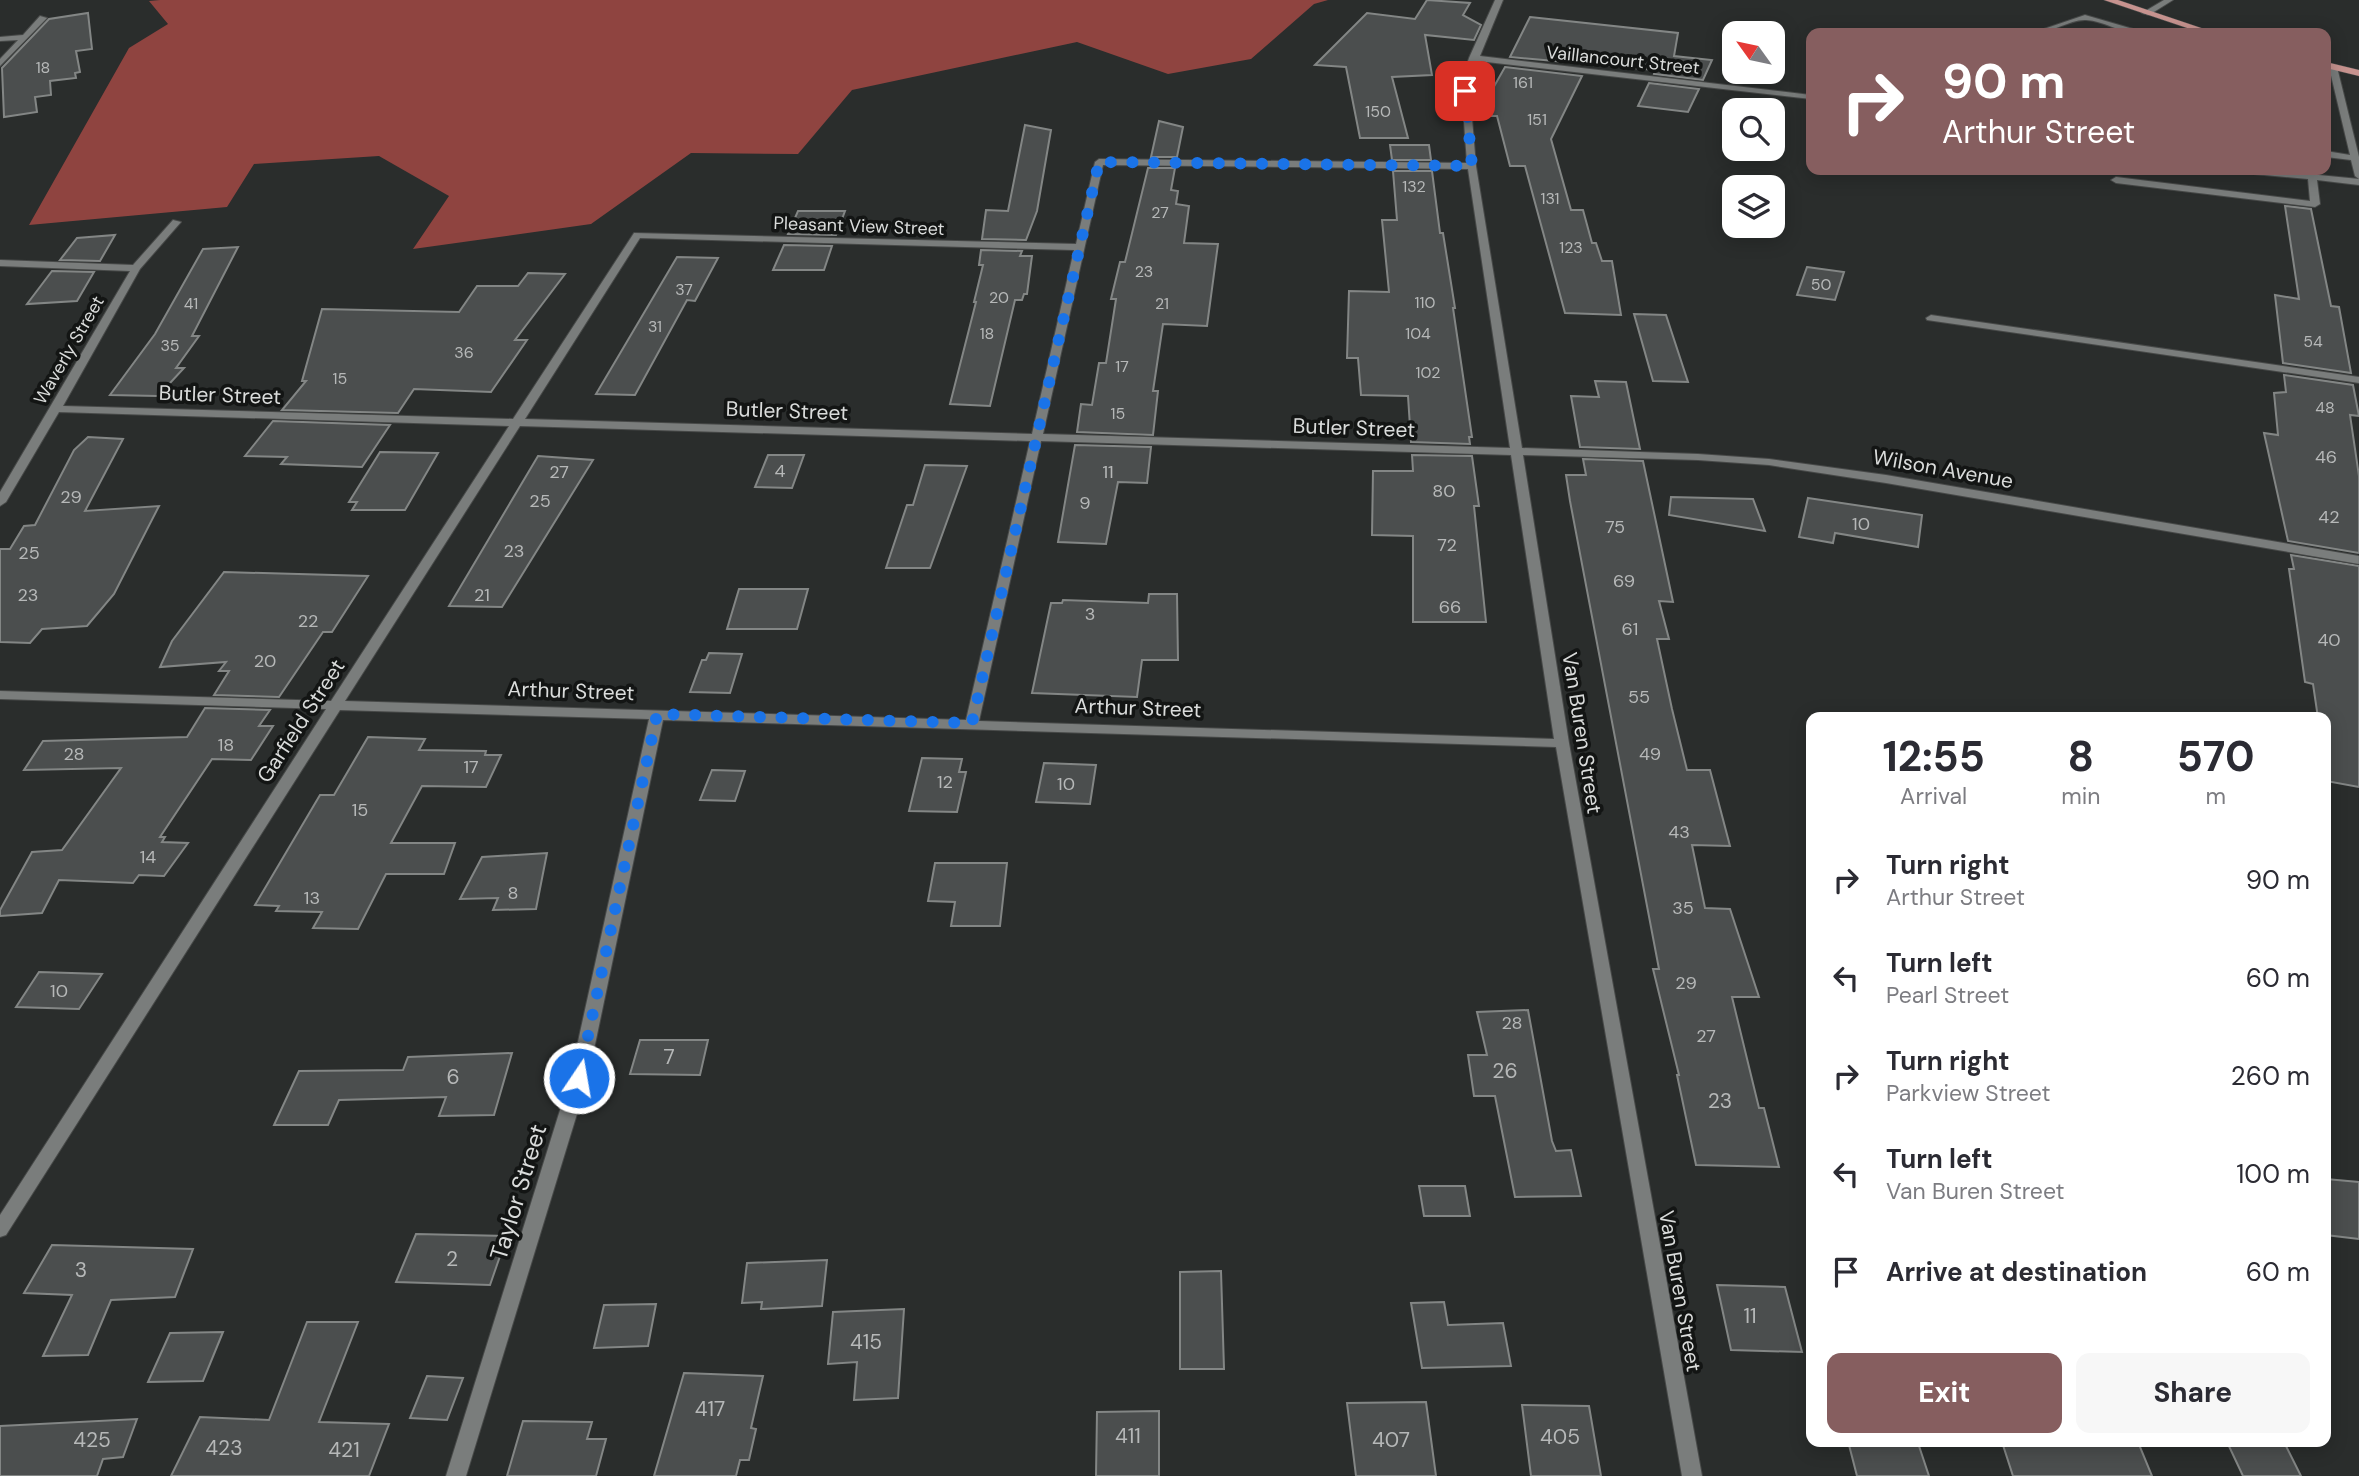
<!DOCTYPE html>
<html lang="en">
<head>
<meta charset="utf-8">
<style>
	:root { --surface:#fff; --page:#f7f7f7; --text:#2b2b33; --muted:#7c7c81; --accent:#865e5f }
	body { margin:0; font-family:"DM Sans",sans-serif; background:var(--page); color:var(--text); height:100vh; display:flex; flex-direction:column; font-size:26px; white-space:nowrap }
	* { box-sizing:border-box; margin:0 }
	p { font-size:23px; color:var(--muted) }
	.icon { flex:none; width:38px; height:38px; fill:none; stroke:currentColor; stroke-width:2; stroke-linecap:round; stroke-linejoin:round }
	.map { position:relative; flex:1; overflow:hidden }
	.panel { position:absolute; left:1806px; top:712px; width:525px; height:735px; display:flex; flex-direction:column; background:var(--surface); border-radius:14px; box-shadow:0 4px 18px #0003 }
	.panel>* { flex:none }
	.banner { position:absolute; left:1806px; top:28px; width:525px; height:147px; border-radius:14px; box-shadow:0 4px 18px #0003; background:#865e5f; color:#fff; overflow:hidden }
	.needle { width:46px; rotate:303deg }
	.buttons { position:absolute; left:1722px; top:21px; display:grid; gap:14px }
	.buttons a { display:grid; place-items:center; width:63px; height:63px; border-radius:14px; background:var(--surface); box-shadow:0 4px 18px #0003; font-size:35px }
	.pin { position:absolute; display:grid; place-items:center; width:60px; height:60px; color:#fff; margin:-30px; border-radius:14px; box-shadow:0 4px 10px #0006 }
	.me { position:absolute; width:77px; margin:-38px; rotate:12deg; stroke-linejoin:round; filter:drop-shadow(0 0 5px #0008) }
	.turn { display:flex; align-items:center; gap:24px; height:147px; padding:0 21px; font-size:32px }
	.turn .icon { width:91px; height:91px; stroke-width:2.5 }
	.turn b { display:block; font-size:49px; line-height:60px }
	.eta { display:flex; justify-content:space-evenly; align-items:center; height:119px; text-align:center }
	.eta b { font-size:42px; font-weight:700; line-height:49px }
	.cta { display:flex; gap:14px; margin-top:auto; padding:14px 21px }
	.cta a { flex:1; height:80px; border-radius:14px; background:var(--accent); color:#fff; font-size:28px; font-weight:700; line-height:80px; text-align:center }
	.cta a+a { background:var(--page); color:var(--text) }
	ul { padding:0; list-style:none }
	li { display:flex; align-items:center; gap:21px; height:98px; padding:0 21px }
	li div { flex:1 }
	li b { display:block; font-size:26px }
	li em { font-style:normal }
	.map>svg:first-child { display:block }
	.forest { fill:#8f4440 }
	.building { fill:#4b4e4e; stroke:#838685; stroke-width:2 }
	.lines { fill:none; stroke-linecap:round; stroke-linejoin:round }
	.lane-casing { stroke:#474948; stroke-width:2 }
	.street-casing { stroke:#474948; stroke-width:2 }
	.primary-casing { stroke:#474948; stroke-width:1 }
	.lane { fill:#7a7d7c; fill-rule:evenodd }
	.street { fill:#7a7d7c; fill-rule:evenodd }
	.primary { fill:#c7938f; fill-rule:evenodd }
	.route { stroke:#1a73e8; stroke-width:12; stroke-dasharray:0 21.6 }
	.labels { text-anchor:middle; dominant-baseline:central; stroke-width:7; stroke-linejoin:round; paint-order:stroke }
	.far-number-label { font-size:16px; fill:#b6b8b8 }
	.far-street-label { font-size:18px; fill:#dadcdb; stroke:#131514 }
	.number-label { font-size:18px; fill:#b6b8b8 }
	.street-label { font-size:21px; fill:#dadcdb; stroke:#131514 }
	.near-number-label { font-size:21px; fill:#b6b8b8 }
	.near-street-label { font-size:24px; fill:#dadcdb; stroke:#131514 }
</style>
</head>
<body>
<div class="map">
<svg width="2359" height="1476" viewBox="0 0 2359 1476">
	<rect width="100%" height="100%" fill="#2a2d2c"/>
	<path class="forest" d="M 160,0 L 1328,0 L 1314,4 L 1251,59 L 1168,74 L 1077,42 L 852,90 L 798,154 L 691,153 L 591,224 L 413,249 L 449,196 L 379,156 L 254,164 L 227,207 L 29,225 L 129,48 L 168,24 L 149,1 Z"/>
	<path class="building" d="M 1427,0 L 1470,3 L 1463,15 L 1481,25 L 1474,40 L 1425,35 L 1432,75 L 1392,77 L 1408,138 L 1360,138 L 1346,67 L 1315,65 L 1367,13 L 1415,19 Z
		M 88,13 L 92,49 L 76,51 L 80,72 L 75,73 L 76,78 L 50,81 L 51,95 L 35,97 L 37,112 L 4,117 L 2,68 L 49,19 Z
		M 1530,17 L 1678,33 L 1674,56 L 1712,60 L 1703,80 L 1654,74 L 1655,70 L 1510,57 Z
		M 1505,67 L 1582,76 L 1551,139 L 1571,210 L 1583,210 L 1592,243 L 1596,243 L 1602,261 L 1612,261 L 1621,315 L 1565,313 L 1525,166 L 1510,166 L 1497,116 L 1491,116 L 1487,99 Z
		M 1649,83 L 1699,89 L 1688,112 L 1638,106 Z
		M 1159,121 L 1183,127 L 1177,157 L 1151,157 Z
		M 1025,125 L 1051,130 L 1037,211 L 1026,240 L 982,239 L 986,210 L 1008,211 Z
		M 1390,145 L 1429,145 L 1431,160 L 1392,160 Z
		M 1148,168 L 1175,168 L 1171,190 L 1178,191 L 1176,204 L 1189,206 L 1184,243 L 1218,244 L 1207,326 L 1163,324 L 1153,391 L 1158,391 L 1153,435 L 1077,432 L 1081,404 L 1092,405 L 1099,363 L 1106,363 L 1116,299 L 1111,299 L 1120,262 L 1125,262 Z
		M 1393,171 L 1432,171 L 1440,233 L 1443,233 L 1455,308 L 1453,308 L 1472,437 L 1469,437 L 1470,444 L 1411,442 L 1408,396 L 1361,395 L 1358,358 L 1347,358 L 1349,291 L 1389,292 L 1382,220 L 1397,220 Z
		M 2285,206 L 2311,209 L 2331,306 L 2339,307 L 2351,373 L 2283,363 L 2275,295 L 2299,299 Z
		M 798,211 L 845,211 L 836,235 L 788,234 Z
		M 115,235 L 100,261 L 60,260 L 77,238 Z
		M 784,245 L 832,246 L 824,270 L 773,270 Z
		M 238,247 L 192,336 L 199,336 L 176,368 L 184,368 L 158,396 L 110,395 L 155,334 L 203,249 Z
		M 981,250 L 1022,251 L 1020,256 L 1032,256 L 1027,294 L 1024,294 L 1022,300 L 1015,300 L 990,406 L 950,404 L 976,302 L 974,302 L 983,265 L 979,265 Z
		M 677,257 L 718,258 L 695,301 L 687,300 L 635,395 L 596,394 Z
		M 1807,267 L 1844,272 L 1835,300 L 1797,295 Z
		M 52,271 L 94,272 L 77,301 L 27,304 Z
		M 528,273 L 565,274 L 515,340 L 527,340 L 491,392 L 414,389 L 398,413 L 282,410 L 306,381 L 302,381 L 322,309 L 459,312 L 477,286 L 518,286 Z
		M 1634,314 L 1666,315 L 1688,382 L 1653,381 Z
		M 2284,375 L 2353,385 L 2359,416 L 2350,415 L 2359,476 L 2359,553 L 2288,541 L 2264,433 L 2278,435 L 2274,393 L 2286,392 Z
		M 1595,381 L 1626,382 L 1640,449 L 1580,447 L 1571,396 L 1599,397 Z
		M 273,421 L 390,425 L 362,467 L 281,464 L 287,457 L 245,456 Z
		M 88,437 L 123,439 L 85,511 L 159,506 L 114,594 L 87,626 L 42,629 L 30,643 L 0,642 L 0,549 L 10,549 L 24,526 L 35,525 L 74,450 Z
		M 1075,445 L 1151,447 L 1147,483 L 1118,482 L 1106,544 L 1058,542 Z
		M 380,452 L 438,453 L 405,510 L 352,510 L 357,502 L 349,502 Z
		M 768,455 L 804,455 L 792,488 L 755,487 Z
		M 1412,455 L 1472,456 L 1479,506 L 1474,506 L 1486,622 L 1413,622 L 1413,536 L 1372,535 L 1373,471 L 1413,471 Z
		M 538,456 L 593,460 L 502,607 L 449,606 Z
		M 1583,459 L 1643,461 L 1673,602 L 1659,601 L 1669,639 L 1657,639 L 1672,709 L 1687,770 L 1710,770 L 1730,846 L 1692,845 L 1705,908 L 1730,909 L 1759,997 L 1732,997 L 1759,1108 L 1764,1108 L 1779,1167 L 1696,1165 L 1677,1075 L 1679,1075 L 1653,969 L 1659,969 L 1570,501 L 1566,475 L 1586,475 Z
		M 925,465 L 967,466 L 930,568 L 886,568 L 907,505 L 913,505 Z
		M 1671,497 L 1753,499 L 1765,531 L 1669,515 Z
		M 1808,498 L 1922,515 L 1918,547 L 1835,533 L 1833,543 L 1799,537 Z
		M 2291,555 L 2359,566 L 2359,787 L 2326,781 L 2326,718 L 2318,718 L 2313,684 L 2305,682 L 2289,569 L 2294,569 Z
		M 224,572 L 368,576 L 332,632 L 323,632 L 279,697 L 214,695 L 229,671 L 219,671 L 226,662 L 160,667 L 172,641 Z
		M 739,589 L 808,589 L 797,629 L 727,629 Z
		M 1149,594 L 1177,594 L 1178,660 L 1142,660 L 1137,697 L 1032,693 L 1051,603 L 1062,603 L 1063,600 L 1148,603 Z
		M 709,653 L 742,654 L 730,693 L 690,692 L 702,660 L 706,660 Z
		M 205,708 L 270,710 L 259,726 L 273,726 L 251,760 L 212,759 L 160,837 L 165,837 L 162,842 L 188,843 L 164,876 L 139,875 L 133,883 L 59,880 L 42,913 L 0,916 L 0,910 L 32,852 L 62,850 L 121,768 L 24,770 L 43,741 L 187,737 Z
		M 368,737 L 425,739 L 419,750 L 486,751 L 485,755 L 501,755 L 486,787 L 422,786 L 391,843 L 455,843 L 444,874 L 386,874 L 358,929 L 313,928 L 322,912 L 276,911 L 279,906 L 255,905 L 320,795 L 334,795 Z
		M 922,758 L 962,759 L 959,772 L 966,772 L 957,812 L 909,811 Z
		M 1044,763 L 1096,765 L 1090,804 L 1036,802 Z
		M 712,770 L 745,771 L 735,801 L 700,800 Z
		M 547,853 L 536,909 L 493,910 L 498,898 L 460,899 L 482,857 Z
		M 935,863 L 1007,863 L 1000,926 L 951,926 L 955,902 L 928,901 Z
		M 39,972 L 102,974 L 79,1009 L 16,1007 Z
		M 1528,1010 L 1552,1141 L 1556,1151 L 1571,1150 L 1581,1196 L 1515,1197 L 1495,1096 L 1474,1096 L 1468,1055 L 1487,1055 L 1477,1012 Z
		M 640,1040 L 708,1040 L 700,1075 L 630,1074 Z
		M 512,1053 L 494,1115 L 439,1116 L 446,1097 L 339,1100 L 328,1125 L 274,1125 L 299,1071 L 403,1070 L 408,1057 Z
		M 2326,1179 L 2359,1182 L 2359,1239 L 2326,1235 Z
		M 1419,1186 L 1465,1186 L 1470,1216 L 1424,1216 Z
		M 416,1234 L 507,1236 L 490,1285 L 396,1282 Z
		M 52,1245 L 193,1249 L 175,1297 L 111,1300 L 88,1355 L 43,1356 L 72,1295 L 24,1293 Z
		M 827,1260 L 822,1306 L 761,1309 L 762,1302 L 742,1303 L 747,1263 Z
		M 1221,1271 L 1224,1369 L 1180,1369 L 1180,1272 Z
		M 1717,1285 L 1785,1287 L 1802,1352 L 1731,1350 Z
		M 1444,1302 L 1448,1325 L 1503,1323 L 1511,1366 L 1422,1368 L 1411,1303 Z
		M 656,1304 L 648,1346 L 594,1348 L 604,1305 Z
		M 904,1309 L 898,1398 L 854,1400 L 857,1362 L 828,1364 L 833,1312 Z
		M 307,1322 L 358,1322 L 319,1422 L 389,1424 L 369,1476 L 171,1476 L 200,1417 L 269,1420 Z
		M 223,1332 L 203,1381 L 148,1382 L 170,1333 Z
		M 684,1373 L 763,1376 L 751,1428 L 756,1429 L 749,1460 L 740,1460 L 736,1476 L 654,1476 Z
		M 427,1376 L 463,1378 L 447,1420 L 410,1418 Z
		M 1426,1402 L 1436,1476 L 1356,1476 L 1347,1403 Z
		M 1522,1405 L 1589,1406 L 1601,1476 L 1531,1476 Z
		M 1159,1411 L 1159,1476 L 1096,1476 L 1097,1412 Z
		M 137,1419 L 123,1457 L 103,1459 L 97,1476 L 0,1476 L 0,1426 Z
		M 523,1421 L 592,1422 L 587,1439 L 606,1439 L 596,1476 L 507,1476 Z
		M 2002,1442 L 2138,1442 L 2152,1476 L 2013,1476 Z
		M 2227,1442 L 2284,1442 L 2301,1476 L 2243,1476 Z
		M 1849,1445 L 1919,1446 L 1929,1476 L 1857,1476 Z"/>
	<g class="lines">
		<g class="lane-casing">
			<path id="lane" d="M 2164,0 L 2173,0 L 2149,15 L 2142,13 Z
				M 2085,15 L 2140,31 L 2141,33 C 2121,34 2105,21 2086,20 C 2070,19 2051,34 2032,33 Z
				M 2239,170 L 2267,170 L 2359,179 L 2359,185 L 2317,180 L 2320,204 L 2315,207 L 2116,183 L 2111,180 L 2116,177 L 2310,201 L 2308,179 L 2243,173 Z
				M 1931,315 L 2359,377 L 2359,383 L 1927,320 L 1926,318 Z"/>
		</g>
		<g class="street-casing">
			<path id="street" d="M 1495,0 L 1503,0 L 1480,56 L 1811,95 L 1811,99 L 1478,61 L 1469,82 L 1476,166 L 1522,448 L 1698,454 L 1769,459 L 1886,475 L 2359,556 L 2359,564 L 1886,483 L 1769,465 L 1698,460 L 1523,455 L 1569,743 L 1702,1476 L 1682,1476 L 1556,747 L 663,720 L 588,1078 L 466,1476 L 446,1476 L 570,1078 L 649,719 L 340,710 L 6,1235 L 0,1237 L 0,1215 L 326,709 L 0,699 L 0,691 L 331,701 L 509,426 L 59,412 L 6,502 L 0,506 L 0,492 L 130,271 L 0,266 L 0,260 L 133,265 L 173,220 L 181,222 L 140,269 L 63,406 L 513,419 L 634,233 L 1076,244 L 1095,162 L 1099,159 L 1467,163 L 1461,82 L 1469,58 ZM 1103,165 L 1468,169 L 1510,448 L 1043,434 ZM 640,238 L 1074,250 L 1032,434 L 525,419 ZM 520,426 L 1030,441 L 966,720 L 345,701 ZM 1041,441 L 1511,455 L 1554,739 L 979,721 Z
				M 40,16 L 47,18 L 0,66 L 0,59 L 18,40 L 0,41 L 0,37 L 23,35 Z
				M 2333,65 L 2337,67 L 2359,157 L 2359,179 L 2355,176 L 2351,160 L 2326,157 L 2326,151 L 2350,155 L 2329,67 Z"/>
		</g>
		<g class="primary-casing">
			<path id="primary" d="M 2104,0 L 2118,0 L 2216,33 L 2202,33 Z
				M 2326,62 L 2359,70 L 2359,76 L 2326,68 Z"/>
		</g>
		<use href="#lane" class="lane"/>
		<use href="#street" class="street"/>
		<use href="#primary" class="primary"/>
	</g>
	<g class="lines">
		<path class="route" d="M 579,1078 L 657,714 L 972,723 L 1099,162 L 1472,166 L 1465,91"/>
	</g>
	<g class="labels">
		<g class="far-number-label">
			<text x="43" y="67">18</text>
			<text x="1523" y="82">161</text>
			<text x="1378" y="111">150</text>
			<text x="1537" y="119">151</text>
			<text x="1414" y="186">132</text>
			<text x="1550" y="198">131</text>
			<text x="1160" y="212">27</text>
			<text x="1571" y="247">123</text>
			<text x="1144" y="271">23</text>
			<text x="1821" y="284">50</text>
			<text x="684" y="289">37</text>
			<text x="999" y="297">20</text>
			<text x="1425" y="302">110</text>
			<text x="191" y="303">41</text>
			<text x="1162" y="303">21</text>
			<text x="655" y="326">31</text>
			<text x="987" y="333">18</text>
			<text x="1418" y="333">104</text>
			<text x="2313" y="341">54</text>
			<text x="170" y="345">35</text>
			<text x="464" y="352">36</text>
			<text x="1122" y="366">17</text>
			<text x="1428" y="372">102</text>
			<text x="340" y="378">15</text>
			<text x="2325" y="407">48</text>
			<text x="1118" y="413">15</text>
		</g>
		<g class="far-street-label">
			<text transform="translate(1623 60) rotate(6)">Vaillancourt Street</text>
			<text transform="translate(859 226) rotate(2)">Pleasant View Street</text>
			<text transform="translate(69 350) rotate(-60)">Waverly Street</text>
		</g>
		<g class="number-label">
			<text x="2326" y="457">46</text>
			<text x="780" y="471">4</text>
			<text x="559" y="472">27</text>
			<text x="1108" y="472">11</text>
			<text x="1444" y="491">80</text>
			<text x="71" y="497">29</text>
			<text x="540" y="501">25</text>
			<text x="1085" y="503">9</text>
			<text x="2329" y="517">42</text>
			<text x="1861" y="524">10</text>
			<text x="1615" y="527">75</text>
			<text x="1447" y="545">72</text>
			<text x="514" y="551">23</text>
			<text x="29" y="553">25</text>
			<text x="1624" y="581">69</text>
			<text x="28" y="595">23</text>
			<text x="482" y="595">21</text>
			<text x="1450" y="607">66</text>
			<text x="1090" y="614">3</text>
			<text x="308" y="621">22</text>
			<text x="1630" y="629">61</text>
			<text x="2329" y="640">40</text>
			<text x="265" y="661">20</text>
			<text x="1639" y="697">55</text>
			<text x="226" y="745">18</text>
			<text x="74" y="754">28</text>
			<text x="1650" y="754">49</text>
			<text x="471" y="767">17</text>
			<text x="945" y="782">12</text>
			<text x="1066" y="784">10</text>
			<text x="360" y="810">15</text>
			<text x="1679" y="832">43</text>
			<text x="148" y="857">14</text>
			<text x="513" y="893">8</text>
			<text x="312" y="898">13</text>
			<text x="1683" y="908">35</text>
			<text x="1686" y="983">29</text>
			<text x="59" y="991">10</text>
			<text x="1512" y="1023">28</text>
			<text x="1706" y="1036">27</text>
		</g>
		<g class="street-label">
			<text transform="translate(220 395) rotate(2)">Butler Street</text>
			<text transform="translate(787 411) rotate(2)">Butler Street</text>
			<text transform="translate(1354 428) rotate(2)">Butler Street</text>
			<text transform="translate(1943 469) rotate(10)">Wilson Avenue</text>
			<text transform="translate(571 691) rotate(2)">Arthur Street</text>
			<text transform="translate(1138 708) rotate(2)">Arthur Street</text>
			<text transform="translate(301 721) rotate(-57)">Garfield Street</text>
			<text transform="translate(1582 733) rotate(81)">Van Buren Street</text>
			<text transform="translate(1680 1291) rotate(80)">Van Buren Street</text>
		</g>
		<g class="near-number-label">
			<text x="669" y="1057">7</text>
			<text x="1505" y="1071">26</text>
			<text x="453" y="1077">6</text>
			<text x="1720" y="1101">23</text>
			<text x="452" y="1259">2</text>
			<text x="81" y="1270">3</text>
			<text x="1750" y="1316">11</text>
			<text x="866" y="1342">415</text>
			<text x="710" y="1409">417</text>
			<text x="1128" y="1436">411</text>
			<text x="1560" y="1437">405</text>
			<text x="92" y="1440">425</text>
			<text x="1391" y="1440">407</text>
			<text x="224" y="1448">423</text>
			<text x="344" y="1450">421</text>
		</g>
		<g class="near-street-label">
			<text transform="translate(518 1192) rotate(-73)">Taylor Street</text>
		</g>
	</g>
</svg>
<div class="buttons">
<a><svg class="needle" viewBox="-14 -14 28 28"><path d="M0-13l5 13h-10z" fill="#e53935"/><path d="M0 13l5-13h-10z" fill="#7c7c81"/></svg></a>
<a><svg class="icon" aria-label="search" viewBox="0 0 24 24"><circle cx="10" cy="10" r="6"/><path d="M15 15l6 6"/></svg></a>
<a><svg class="icon" aria-label="layers" viewBox="0 0 24 24"><path d="M12 4l9 5-9 5-9-5zM3 14l9 5 9-5"/></svg></a>
</div>
<div class="pin" style="left:1465px;top:91px;background:#d93025"><svg class="icon" aria-label="arrive" viewBox="0 0 24 24"><path d="M6 21V4h12l-3 4 3 4H6"/></svg></div>
<svg class="me" style="left:579px;top:1078px" viewBox="-20 -20 40 40"><circle r="17" fill="#1a73e8" stroke="#fff" stroke-width="3"/><path d="M0-11L8 9 0 5-8 9z" fill="#fff"/></svg>
<div class="banner">
<div class="turn"><svg class="icon" aria-label="right" viewBox="0 0 24 24"><path d="M7 20v-9h11M14 6l5 5-5 5"/></svg><div><b>90 m</b>Arthur Street</div></div>
</div>
<section class="panel">
<div class="eta">
<div><b>12:55</b><p>Arrival</p></div>
<div><b>8</b><p>min</p></div>
<div><b>570</b><p>m</p></div>
</div>
<ul>
<li><svg class="icon" aria-label="right" viewBox="0 0 24 24"><path d="M7 20v-9h11M14 6l5 5-5 5"/></svg><div><b>Turn right</b><p>Arthur Street</p></div><em>90 m</em></li>
<li><svg class="icon" aria-label="left" viewBox="0 0 24 24"><path d="M17 20v-9H6M10 6l-5 5 5 5"/></svg><div><b>Turn left</b><p>Pearl Street</p></div><em>60 m</em></li>
<li><svg class="icon" aria-label="right" viewBox="0 0 24 24"><path d="M7 20v-9h11M14 6l5 5-5 5"/></svg><div><b>Turn right</b><p>Parkview Street</p></div><em>260 m</em></li>
<li><svg class="icon" aria-label="left" viewBox="0 0 24 24"><path d="M17 20v-9H6M10 6l-5 5 5 5"/></svg><div><b>Turn left</b><p>Van Buren Street</p></div><em>100 m</em></li>
<li><svg class="icon" aria-label="arrive" viewBox="0 0 24 24"><path d="M6 21V4h12l-3 4 3 4H6"/></svg><div><b>Arrive at destination</b></div><em>60 m</em></li>
</ul>
<div class="cta"><a>Exit</a><a>Share</a></div>
</section>
</div>
</body>
</html>
